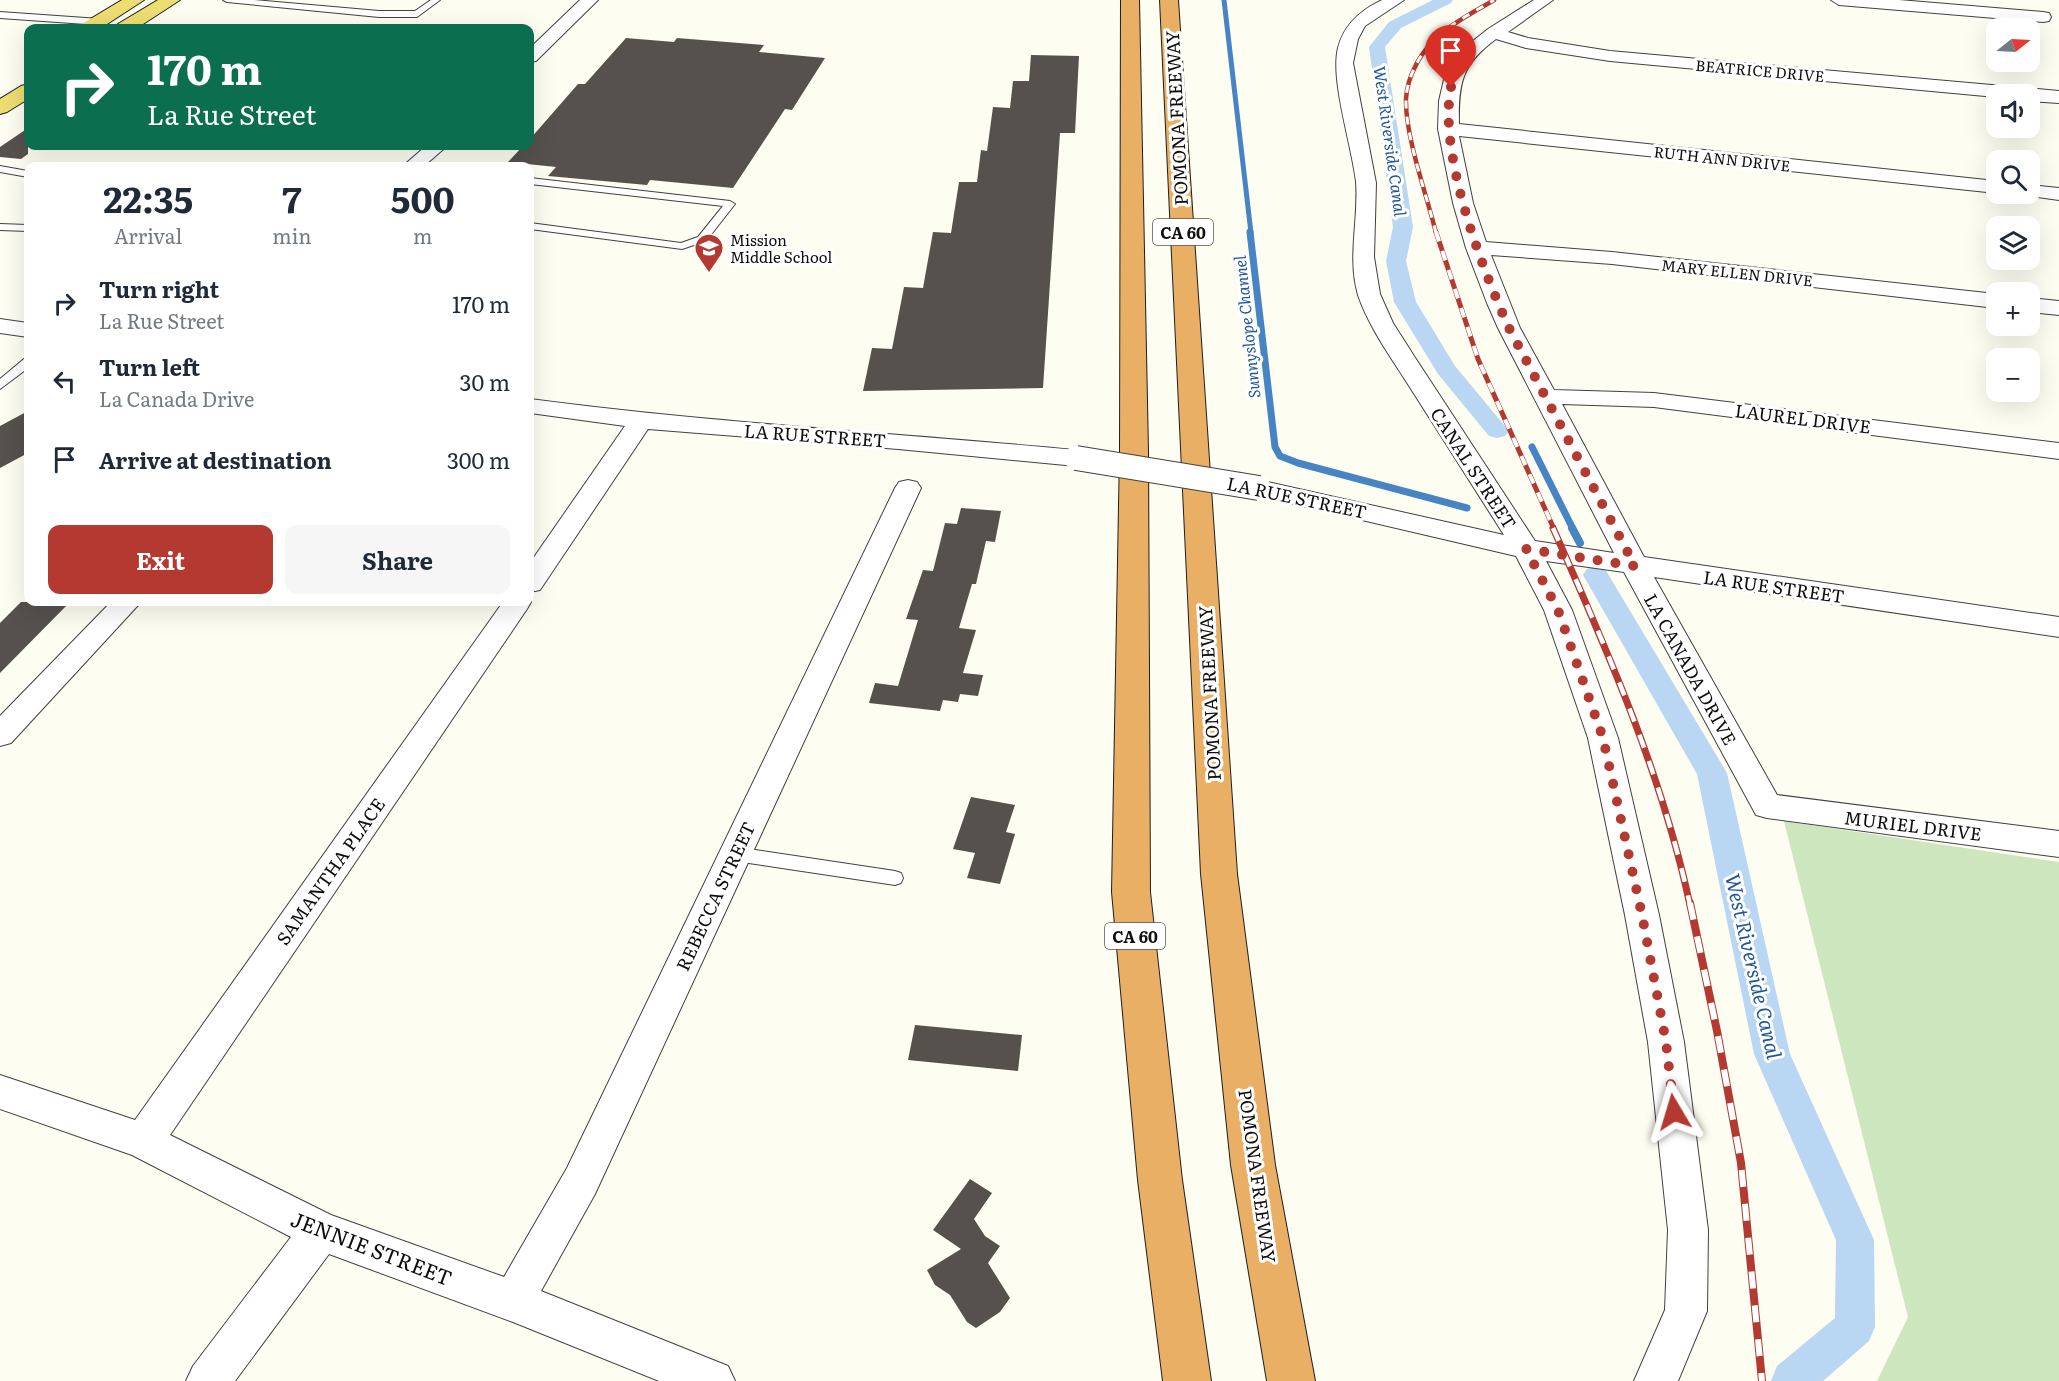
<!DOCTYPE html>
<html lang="en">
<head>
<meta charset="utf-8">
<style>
	:root { --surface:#fff; --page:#f6f6f7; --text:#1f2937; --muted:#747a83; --accent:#b43931 }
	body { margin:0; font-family:Literata,serif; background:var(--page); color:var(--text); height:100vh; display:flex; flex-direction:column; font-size:22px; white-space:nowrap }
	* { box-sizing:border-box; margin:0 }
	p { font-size:20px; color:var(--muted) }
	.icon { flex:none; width:33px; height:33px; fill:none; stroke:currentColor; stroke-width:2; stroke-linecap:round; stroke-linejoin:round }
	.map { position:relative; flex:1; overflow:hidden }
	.drawer { position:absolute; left:24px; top:162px; width:510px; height:444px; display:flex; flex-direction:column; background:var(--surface); border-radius:12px; box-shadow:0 6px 24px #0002 }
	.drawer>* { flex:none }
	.top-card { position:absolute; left:24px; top:24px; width:510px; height:126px; border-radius:12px; box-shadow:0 6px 24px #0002; background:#0b6e4f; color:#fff; overflow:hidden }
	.needle { width:39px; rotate:72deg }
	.buttons { position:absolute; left:1986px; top:18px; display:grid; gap:12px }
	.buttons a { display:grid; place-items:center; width:54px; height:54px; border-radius:12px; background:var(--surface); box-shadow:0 6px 24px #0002; font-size:30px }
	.pin { position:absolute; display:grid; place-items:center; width:51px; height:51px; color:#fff; margin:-62px -26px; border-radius:50% 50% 50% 0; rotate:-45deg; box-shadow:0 0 6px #0007 }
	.pin .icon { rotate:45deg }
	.me { position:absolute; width:66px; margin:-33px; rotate:353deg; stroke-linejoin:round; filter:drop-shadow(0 0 4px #0008) }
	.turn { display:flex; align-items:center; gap:21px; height:126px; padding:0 24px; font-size:27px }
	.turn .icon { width:78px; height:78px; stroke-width:2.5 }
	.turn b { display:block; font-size:42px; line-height:51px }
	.eta { display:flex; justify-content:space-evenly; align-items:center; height:102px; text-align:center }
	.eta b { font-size:36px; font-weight:700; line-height:42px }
	.primary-button { display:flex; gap:12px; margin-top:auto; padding:12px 24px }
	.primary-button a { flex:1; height:69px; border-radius:12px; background:var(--accent); color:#fff; font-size:24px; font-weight:700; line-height:69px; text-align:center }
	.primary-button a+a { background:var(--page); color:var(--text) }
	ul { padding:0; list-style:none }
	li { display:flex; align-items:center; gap:18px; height:78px; padding:0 24px }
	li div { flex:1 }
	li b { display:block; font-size:22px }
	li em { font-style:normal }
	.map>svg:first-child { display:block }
	.green { fill:#cee6bd }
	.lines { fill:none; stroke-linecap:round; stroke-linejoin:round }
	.stream-far2 { stroke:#4684c3; stroke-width:5 }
	.stream-far1 { stroke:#4684c3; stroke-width:7 }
	.stream { stroke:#4684c3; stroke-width:8 }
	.canal { fill:#b9d6f2; fill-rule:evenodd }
	.building { fill:#56514c }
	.service-casing { stroke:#414141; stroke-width:2 }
	.minor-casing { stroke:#414141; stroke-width:2 }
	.primary-casing { stroke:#1f1f1f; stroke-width:2 }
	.motorway-casing { stroke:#1f1f1f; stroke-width:2 }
	.service { fill:#fff; fill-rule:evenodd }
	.minor { fill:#fff; fill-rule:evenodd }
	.primary { fill:#eedd71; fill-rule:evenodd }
	.motorway { fill:#e9af64; fill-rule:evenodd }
	.rail-far3-casing { stroke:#b43931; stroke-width:4.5 }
	.rail-far2-casing { stroke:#b43931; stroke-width:5 }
	.rail-far1-casing { stroke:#b43931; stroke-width:7 }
	.rail-casing { stroke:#b43931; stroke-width:8 }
	.rail-far3 { stroke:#fff; stroke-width:3; stroke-dasharray:8; stroke-linecap:butt }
	.rail-far2 { stroke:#fff; stroke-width:4; stroke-dasharray:10; stroke-linecap:butt }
	.rail-far1 { stroke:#fff; stroke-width:4.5; stroke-dasharray:14; stroke-linecap:butt }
	.rail { stroke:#fff; stroke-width:6; stroke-dasharray:17; stroke-linecap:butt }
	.minor-bridge-casing { stroke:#414141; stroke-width:26; stroke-linecap:butt }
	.minor-bridge { stroke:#fff; stroke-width:24 }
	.route { stroke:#b43931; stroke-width:10; stroke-dasharray:0 18 }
	.labels { text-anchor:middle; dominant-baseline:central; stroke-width:6; stroke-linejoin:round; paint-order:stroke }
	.far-street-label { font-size:15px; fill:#0e0e0e; stroke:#fff }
	.far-poi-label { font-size:15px; fill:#0e0e0e; stroke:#fff; text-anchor:start }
	.far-water-label { font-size:16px; font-style:italic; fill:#215797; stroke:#fff }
	.shield { fill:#fff; stroke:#565656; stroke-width:1.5 }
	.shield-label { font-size:16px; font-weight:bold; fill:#0e0e0e }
	.street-label { font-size:18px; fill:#0e0e0e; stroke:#fff }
	.water-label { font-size:20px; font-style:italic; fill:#215797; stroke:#fff }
	.near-street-label { font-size:21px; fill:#0e0e0e; stroke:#fff }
</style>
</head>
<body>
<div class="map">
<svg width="2059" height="1381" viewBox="0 0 2059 1381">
	<rect width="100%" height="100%" fill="#fefdf1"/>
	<path class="green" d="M 1784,821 L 2059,862 L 2059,1381 L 1877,1381 L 1908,1317 Z"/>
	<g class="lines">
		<path class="stream-far2" d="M 1224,0 L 1251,233"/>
		<path class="stream-far1" d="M 1250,232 L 1275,447 L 1280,456 L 1298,463 L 1467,508
			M 1532,447 L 1573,529"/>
		<path class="stream" d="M 1572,528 L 1580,543"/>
		<path class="canal" d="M 1433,0 L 1453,0 L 1451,3 L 1401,28 L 1385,47 L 1413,227 L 1406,261 L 1416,302 L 1455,366 L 1509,431 L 1505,436 L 1497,438 L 1489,436 L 1438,374 L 1394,302 L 1386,261 L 1393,227 L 1369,47 L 1389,22 Z
			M 1596,566 L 1605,569 L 1727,773 L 1790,1054 L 1874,1240 L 1875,1327 L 1869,1341 L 1823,1381 L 1771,1381 L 1777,1366 L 1835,1318 L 1836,1240 L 1754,1054 L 1697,774 L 1583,575 L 1587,569 Z"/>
	</g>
	<path class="building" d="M 626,38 L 674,42 L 677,38 L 764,45 L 759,52 L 825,58 L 792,110 L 785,109 L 733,188 L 650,180 L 647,185 L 548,176 L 556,167 L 508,162 L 523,146 L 530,146 L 530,139 L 578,84 L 585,84 Z
		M 1031,55 L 1079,56 L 1075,133 L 1060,133 L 1043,388 L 863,391 L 872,348 L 892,349 L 904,287 L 923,288 L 933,232 L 951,233 L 959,182 L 977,182 L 981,150 L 987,151 L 993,107 L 1010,108 L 1013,81 L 1029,81 Z
		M 28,128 L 28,154 L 21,159 L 0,157 L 0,147 Z
		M 28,411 L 28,453 L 0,468 L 0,426 Z
		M 961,508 L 1001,511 L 995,542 L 986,541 L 976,584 L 972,584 L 959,628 L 976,630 L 963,673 L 983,675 L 978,696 L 960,694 L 958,702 L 943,700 L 940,711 L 869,703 L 875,683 L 898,686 L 918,620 L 906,619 L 923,570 L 933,571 L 945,523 L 957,524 Z
		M 21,602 L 70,602 L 0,673 L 0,623 Z
		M 971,797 L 1015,805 L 1006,832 L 1015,834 L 1000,884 L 967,878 L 975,853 L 953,849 Z
		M 915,1025 L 1022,1035 L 1018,1071 L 908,1060 Z
		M 970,1179 L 992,1193 L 974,1219 L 985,1236 L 1000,1246 L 988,1263 L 1010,1298 L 1000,1312 L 976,1328 L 967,1322 L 950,1295 L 935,1285 L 927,1270 L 961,1249 L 933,1230 Z"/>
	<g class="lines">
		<g class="service-casing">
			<path id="service" d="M 223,0 L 254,0 L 379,11 L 415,11 L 431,0 L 440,0 L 417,17 L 379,17 L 227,2 Z
				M 0,12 L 100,19 L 104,22 L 100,25 L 0,18 Z
				M 0,166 L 28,171 L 28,177 L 0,172 Z
				M 530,178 L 730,201 L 735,204 L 706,241 L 682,249 L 530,229 L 530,223 L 681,243 L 698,237 L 723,206 L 530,184 Z
				M 0,224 L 28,225 L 28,231 L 0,230 Z
				M 24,359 L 28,359 L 28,368 L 0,389 L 0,379 Z
				M 735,847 L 895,871 L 901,873 L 903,878 L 901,883 L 895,885 L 735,861 L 729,859 L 727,854 L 729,849 Z"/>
		</g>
		<g class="minor-casing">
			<path id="minor" d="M 580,0 L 598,0 L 536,61 L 530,62 L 530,48 Z
				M 1382,0 L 1404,0 L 1365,26 L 1358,39 L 1353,63 L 1376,183 L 1374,257 L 1380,294 L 1393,323 L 1414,356 L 1535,541 L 1614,553 L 1498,328 L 1487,303 L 1466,248 L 1453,203 L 1438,129 L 1439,101 L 1445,75 L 1463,49 L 1488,29 L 1534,0 L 1553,0 L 1508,32 L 1528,38 L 1610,51 L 2059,91 L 2059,103 L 2030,101 L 2030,94 L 1996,94 L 1996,97 L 1610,61 L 1526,48 L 1496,39 C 1462,64 1458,83 1459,124 L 1996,181 L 1996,193 L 1459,136 L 1473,203 L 1486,242 L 1612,252 L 1996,294 L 1996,308 L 1612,264 L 1491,255 L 1520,328 L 1554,390 L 1654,393 L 2059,443 L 2059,459 L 1654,407 L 1562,404 L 1644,557 L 2059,617 L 2059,637 L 1654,577 L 1777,795 L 2059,831 L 2059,857 L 1767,818 L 1756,815 L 1624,572 L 1546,561 L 1572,610 L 1618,738 L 1659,915 L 1684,1042 L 1708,1230 L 1707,1311 L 1678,1381 L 1634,1381 L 1665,1310 L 1668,1230 L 1648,1042 L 1625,915 L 1588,738 L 1544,610 L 1516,556 L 1259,496 L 1250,494 L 1246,488 L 1250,482 L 1259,480 L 1504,535 C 1473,486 1442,438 1411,389 C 1393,360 1369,328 1358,295 C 1347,257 1359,219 1356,182 C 1352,146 1330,80 1338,48 C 1344,24 1361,10 1382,0 Z
				M 1831,0 L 1899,0 L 2043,12 L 2049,13 L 2051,17 L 2049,21 L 2043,22 L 1839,5 Z
				M 426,146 L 447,146 L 424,166 L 403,166 Z
				M 2030,185 L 2059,188 L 2059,200 L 2023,195 L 2022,194 L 2030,194 Z
				M 2030,298 L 2059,301 L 2059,315 L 2030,312 Z
				M 0,319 L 28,323 L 28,337 L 0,333 Z
				M 530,399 C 711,423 894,433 1076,450 L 1085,452 L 1089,458 L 1085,464 L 1076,466 L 898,449 L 648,429 L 540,590 L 530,592 L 530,563 L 625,426 L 530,413 Z
				M 908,480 L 917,482 L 921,488 L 595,1194 L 541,1291 L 728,1366 L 735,1381 L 659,1381 L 513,1322 L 329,1254 L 235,1381 L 186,1381 L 193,1366 L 291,1237 L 132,1155 L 0,1109 L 0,1075 L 135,1120 L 503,602 L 530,602 L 530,599 L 531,602 L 527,609 L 170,1135 L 331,1215 L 504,1277 L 567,1168 L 895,488 L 899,482 Z
				M 111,602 L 141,602 L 11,743 L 0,746 L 0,716 Z"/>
		</g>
		<g class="primary-casing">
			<path id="primary" d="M 122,0 L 144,0 L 101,28 L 80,28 L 82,24 Z
				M 158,0 L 180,0 L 137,28 L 116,28 L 118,24 Z
				M 28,84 L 28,99 L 7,112 L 0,114 L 0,99 L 21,86 Z"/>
		</g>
		<g class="motorway-casing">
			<path id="motorway" d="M 1121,0 L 1139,0 L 1148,451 L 1150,892 L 1182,1180 L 1211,1381 L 1163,1381 L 1138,1180 L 1112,892 L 1120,451 Z
				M 1160,0 L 1178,0 L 1237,874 L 1275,1165 L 1315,1381 L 1267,1381 L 1231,1165 L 1201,874 Z"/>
		</g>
		<use href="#service" class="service"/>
		<use href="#minor" class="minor"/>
		<use href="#primary" class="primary"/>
		<use href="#motorway" class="motorway"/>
		<g class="rail-far3-casing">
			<path id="rail-far3" d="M 1436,233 C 1427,196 1405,136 1406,99 C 1407,76 1422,49 1440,35 C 1455,21 1476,11 1494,0"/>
		</g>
		<g class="rail-far2-casing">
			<path id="rail-far2" d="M 1436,232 L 1478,359 L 1554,529"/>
		</g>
		<g class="rail-far1-casing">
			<path id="rail-far1" d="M 1553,528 C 1607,650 1662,774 1690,905"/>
		</g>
		<g class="rail-casing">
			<path id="rail" d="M 1690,903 L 1717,1031 L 1741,1163 L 1762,1381"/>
		</g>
		<use href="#rail-far3" class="rail-far3"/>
		<use href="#rail-far2" class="rail-far2"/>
		<use href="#rail-far1" class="rail-far1"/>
		<use href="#rail" class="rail"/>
		<g class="minor-bridge-casing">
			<path id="minor-bridge" d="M 1076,458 L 1259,488"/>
		</g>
		<use href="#minor-bridge" class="minor-bridge"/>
	</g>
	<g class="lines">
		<path class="route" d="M 1451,87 C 1438,153 1481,266 1509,328 L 1635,566 L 1526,549 L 1558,610 L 1603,738 L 1642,915 L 1666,1042 L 1674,1112"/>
	</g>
	<defs>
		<g id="school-pin" transform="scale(1.5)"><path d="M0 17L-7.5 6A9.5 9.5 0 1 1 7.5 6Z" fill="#b43931" stroke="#fff"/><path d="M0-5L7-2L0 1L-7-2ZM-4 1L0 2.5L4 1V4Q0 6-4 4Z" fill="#fff"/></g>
	</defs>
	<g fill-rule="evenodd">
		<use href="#school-pin" x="709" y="248"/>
	</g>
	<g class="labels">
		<g class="far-street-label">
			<text transform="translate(1760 70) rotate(5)">BEATRICE DRIVE</text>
			<text transform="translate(1722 158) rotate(6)">RUTH ANN DRIVE</text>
			<text transform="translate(1737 272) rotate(6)">MARY ELLEN DRIVE</text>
		</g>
		<g class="far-poi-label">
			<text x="730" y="239">Mission<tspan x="730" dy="17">Middle School</tspan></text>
		</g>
		<g class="far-water-label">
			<text transform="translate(1391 141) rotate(82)">West Riverside Canal</text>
			<text transform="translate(1246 327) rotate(-96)">Sunnyslope Channel</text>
		</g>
		<g class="shield">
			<rect x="1153" y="219" width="60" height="26" rx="4.5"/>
			<rect x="1105" y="923" width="60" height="26" rx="4.5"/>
		</g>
		<g class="shield-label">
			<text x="1183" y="232">CA 60</text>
			<text x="1135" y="936">CA 60</text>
		</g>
		<g class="street-label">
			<text transform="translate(1176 118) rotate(-93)">POMONA FREEWAY</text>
			<text transform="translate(1803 418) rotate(7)">LAUREL DRIVE</text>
			<text transform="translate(815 435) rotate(4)">LA RUE STREET</text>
			<text transform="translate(1474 468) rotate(57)">CANAL STREET</text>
			<text transform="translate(1297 497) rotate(12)">LA RUE STREET</text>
			<text transform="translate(1774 586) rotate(8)">LA RUE STREET</text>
			<text transform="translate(1691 669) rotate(61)">LA CANADA DRIVE</text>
			<text transform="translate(1209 693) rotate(-93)">POMONA FREEWAY</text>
			<text transform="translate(1913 825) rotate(7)">MURIEL DRIVE</text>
			<text transform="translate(330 871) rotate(-55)">SAMANTHA PLACE</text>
			<text transform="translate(715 896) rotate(-65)">REBECCA STREET</text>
			<text transform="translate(1258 1176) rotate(82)">POMONA FREEWAY</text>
		</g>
		<g class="water-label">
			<text transform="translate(1755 966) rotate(77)">West Riverside Canal</text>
		</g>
		<g class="near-street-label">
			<text transform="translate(372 1247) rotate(21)">JENNIE STREET</text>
		</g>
	</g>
</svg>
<div class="buttons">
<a><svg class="needle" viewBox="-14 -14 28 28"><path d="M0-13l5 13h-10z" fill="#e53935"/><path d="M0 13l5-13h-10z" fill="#747a83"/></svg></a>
<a><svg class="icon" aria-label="sound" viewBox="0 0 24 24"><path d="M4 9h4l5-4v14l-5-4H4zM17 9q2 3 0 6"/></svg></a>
<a><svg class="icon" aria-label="search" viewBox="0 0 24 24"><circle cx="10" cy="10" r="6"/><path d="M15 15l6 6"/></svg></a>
<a><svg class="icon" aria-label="layers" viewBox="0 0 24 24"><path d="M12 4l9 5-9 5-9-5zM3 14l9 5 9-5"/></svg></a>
<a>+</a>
<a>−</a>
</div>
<div class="pin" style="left:1451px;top:87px;background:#d93025"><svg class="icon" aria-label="arrive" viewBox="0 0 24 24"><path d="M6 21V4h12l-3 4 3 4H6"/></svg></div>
<svg class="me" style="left:1674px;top:1112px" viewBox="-20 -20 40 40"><path d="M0-17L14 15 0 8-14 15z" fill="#b43931" stroke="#fff" stroke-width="4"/></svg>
<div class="top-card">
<div class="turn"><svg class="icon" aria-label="right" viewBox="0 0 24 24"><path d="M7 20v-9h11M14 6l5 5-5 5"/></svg><div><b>170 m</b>La Rue Street</div></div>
</div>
<section class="drawer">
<div class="eta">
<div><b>22:35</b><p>Arrival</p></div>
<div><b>7</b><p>min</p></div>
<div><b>500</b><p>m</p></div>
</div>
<ul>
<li><svg class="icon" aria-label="right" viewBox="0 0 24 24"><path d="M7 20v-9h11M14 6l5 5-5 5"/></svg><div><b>Turn right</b><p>La Rue Street</p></div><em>170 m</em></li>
<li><svg class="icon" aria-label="left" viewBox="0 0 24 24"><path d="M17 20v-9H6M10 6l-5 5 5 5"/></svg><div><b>Turn left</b><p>La Canada Drive</p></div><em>30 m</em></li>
<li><svg class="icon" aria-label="arrive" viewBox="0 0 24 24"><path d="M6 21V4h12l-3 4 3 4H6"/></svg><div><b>Arrive at destination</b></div><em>300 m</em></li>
</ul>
<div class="primary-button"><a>Exit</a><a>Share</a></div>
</section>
</div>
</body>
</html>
